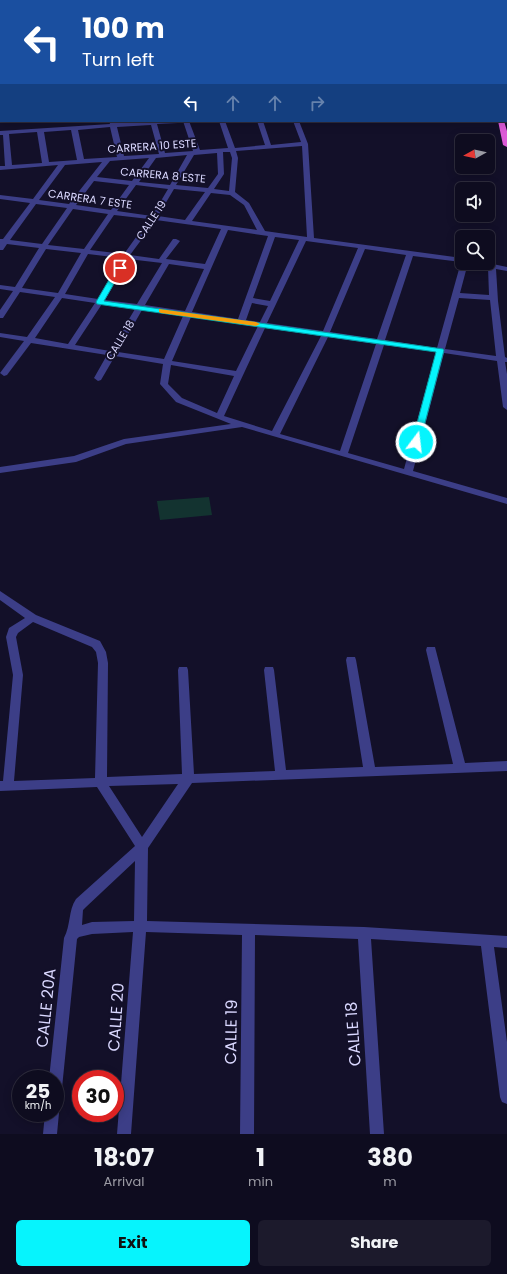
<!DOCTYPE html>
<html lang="en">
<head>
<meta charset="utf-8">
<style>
	:root { --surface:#0e0c1f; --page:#1c1a2c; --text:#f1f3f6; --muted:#9b9ba4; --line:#2e2c3d; --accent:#06f4fd }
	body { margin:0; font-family:Poppins,sans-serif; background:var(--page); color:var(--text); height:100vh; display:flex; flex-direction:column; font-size:15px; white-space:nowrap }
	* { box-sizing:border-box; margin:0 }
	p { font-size:13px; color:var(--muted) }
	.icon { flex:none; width:22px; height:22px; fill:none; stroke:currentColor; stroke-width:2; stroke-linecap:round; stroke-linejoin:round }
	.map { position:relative; height:1134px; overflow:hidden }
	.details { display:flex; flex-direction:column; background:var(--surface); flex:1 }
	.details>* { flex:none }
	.top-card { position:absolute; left:0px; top:0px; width:507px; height:122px; box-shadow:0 2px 10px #0003,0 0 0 1px var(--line); background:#1a4fa0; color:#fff; overflow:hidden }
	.needle { width:26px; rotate:262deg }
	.controls { position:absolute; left:455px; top:134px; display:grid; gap:8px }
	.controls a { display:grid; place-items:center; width:40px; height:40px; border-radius:6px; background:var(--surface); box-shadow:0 2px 10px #0003,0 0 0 1px var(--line); font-size:20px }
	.speed { position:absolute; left:12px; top:1070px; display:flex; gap:8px; font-size:20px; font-weight:700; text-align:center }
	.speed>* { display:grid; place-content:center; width:52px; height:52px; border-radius:50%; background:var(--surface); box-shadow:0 2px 10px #0003,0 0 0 1px var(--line); line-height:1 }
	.speed small { font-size:10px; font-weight:400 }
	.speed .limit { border:6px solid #d22; background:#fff; color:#111 }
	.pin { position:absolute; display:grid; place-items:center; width:34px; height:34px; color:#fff; margin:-17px; border:2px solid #fff; border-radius:50%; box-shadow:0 1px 4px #0007 }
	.me { position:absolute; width:44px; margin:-22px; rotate:15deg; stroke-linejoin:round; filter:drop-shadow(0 0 3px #0008) }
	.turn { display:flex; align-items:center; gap:14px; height:84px; padding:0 16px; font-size:18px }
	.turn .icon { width:52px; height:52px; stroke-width:2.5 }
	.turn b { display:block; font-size:28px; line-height:34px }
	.lanes { display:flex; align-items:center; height:38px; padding:0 16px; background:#0003; justify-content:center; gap:20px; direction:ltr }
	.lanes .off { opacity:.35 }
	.eta { display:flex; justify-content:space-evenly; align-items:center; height:68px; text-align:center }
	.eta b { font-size:24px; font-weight:700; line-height:28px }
	.primary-button { display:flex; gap:8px; margin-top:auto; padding:8px 16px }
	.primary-button a { flex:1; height:46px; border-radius:6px; background:var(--accent); color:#111; font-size:16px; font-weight:700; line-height:46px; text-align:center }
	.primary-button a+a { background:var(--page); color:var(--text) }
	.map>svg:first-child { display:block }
	.green { fill:#133330 }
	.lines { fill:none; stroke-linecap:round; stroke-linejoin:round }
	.minor { fill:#3c3e87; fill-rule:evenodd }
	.trunk { fill:#dc5ad7; fill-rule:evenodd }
	.route { fill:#06f4fd; stroke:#049fa4 }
	.slow { fill:#f59e0b }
	.labels { text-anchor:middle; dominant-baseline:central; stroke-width:4; stroke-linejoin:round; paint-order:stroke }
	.far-street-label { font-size:11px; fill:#dad8ff; stroke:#131029 }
	.near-street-label { font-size:16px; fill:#dad8ff; stroke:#131029 }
</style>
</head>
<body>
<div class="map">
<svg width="507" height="1134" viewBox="0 0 507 1134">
	<rect width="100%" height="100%" fill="#131029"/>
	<path class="green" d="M 209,497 L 212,515 L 160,520 L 157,501 Z"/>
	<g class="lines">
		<path class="minor" d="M 114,0 L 120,0 L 120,1 L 114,1 Z
			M 1,1 L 1,6 L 0,7 L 0,2 Z
			M 0,29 L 1,29 L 1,33 L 0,33 Z
			M 506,63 L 507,64 L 507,68 L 506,67 Z
			M 0,66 L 1,66 L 1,70 L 0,70 Z
			M 506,109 L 507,109 L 507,113 L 506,113 Z
			M 109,121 L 115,121 L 116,123 L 181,121 L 178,123 L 157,124 L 165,153 L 193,151 L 183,121 L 189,121 L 200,150 L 228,148 L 219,121 L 225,121 L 235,148 L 265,145 L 257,121 L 263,121 L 271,145 L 301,142 L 293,121 L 299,121 L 308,144 L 314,238 L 462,258 L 462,263 L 468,263 L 460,293 L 489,295 L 488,267 L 475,263 L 488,263 L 507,267 L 507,271 L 496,269 L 498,301 L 505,357 L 507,358 L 507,362 L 505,362 L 507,374 L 507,410 L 503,407 L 497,361 L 444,353 L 413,471 L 507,498 L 507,504 L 242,427 L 126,444 L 76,462 L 0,473 L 0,467 L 74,456 L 124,439 L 231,424 L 176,402 L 160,384 L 163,364 L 115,356 L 101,380 L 98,381 L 94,378 L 107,355 L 31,343 L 7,375 L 4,376 L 0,373 L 24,341 L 0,337 L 0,333 L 27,337 L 55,297 L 20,292 L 3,318 L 0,318 L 0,310 L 13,291 L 0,289 L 0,285 L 15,287 L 39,248 L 7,244 L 3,250 L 0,250 L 0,239 L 3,239 L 30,203 L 0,199 L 0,195 L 33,199 L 58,165 L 0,170 L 0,166 L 5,166 L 3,135 L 0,135 L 0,131 L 110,124 ZM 151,125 L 159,154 L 124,156 L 117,127 ZM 110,127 L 117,157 L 84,159 L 78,130 ZM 71,130 L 77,160 L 49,162 L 44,132 ZM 37,132 L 42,163 L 12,165 L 9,134 ZM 302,146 L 307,237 L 265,231 L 249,203 L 235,192 L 238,158 L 236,151 ZM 223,152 L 230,152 L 232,158 L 229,191 L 214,189 L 224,174 ZM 217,153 L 218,174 L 208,188 L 176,185 L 194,155 ZM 187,155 L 170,185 L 139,182 L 156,158 ZM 149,158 L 132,181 L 97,177 L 110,161 ZM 102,162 L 69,204 L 39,200 L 65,165 ZM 94,181 L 129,185 L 111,210 L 76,205 ZM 136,185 L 168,189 L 152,216 L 117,211 ZM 174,189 L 205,192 L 185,220 L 158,216 ZM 211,193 L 230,195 L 244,205 L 257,230 L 192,221 ZM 36,204 L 67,208 L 42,244 L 10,240 ZM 73,209 L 108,214 L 84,249 L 48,245 ZM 114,215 L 149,219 L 124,254 L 90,250 ZM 156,220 L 221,229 L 205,264 L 166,259 L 180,241 L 176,239 L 173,239 L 159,259 L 130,255 ZM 228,230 L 268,236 L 238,319 L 192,312 ZM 275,237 L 299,240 L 270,301 L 253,298 ZM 306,241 L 358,248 L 323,331 L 267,323 ZM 46,249 L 81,253 L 58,293 L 22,288 ZM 365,249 L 406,255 L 377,339 L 330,332 ZM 88,254 L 121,258 L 98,299 L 65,294 ZM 413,256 L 461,262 L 437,348 L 385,340 ZM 128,259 L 162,263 L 137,304 L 105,300 ZM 169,264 L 204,269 L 185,311 L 145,305 ZM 62,298 L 95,303 L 68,344 L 35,338 ZM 459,298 L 490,300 L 496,356 L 445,349 ZM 252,303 L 268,306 L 260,322 L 246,320 ZM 102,304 L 135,309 L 110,351 L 75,345 ZM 142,310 L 183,316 L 164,359 L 118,352 ZM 191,317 L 258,326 L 236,371 L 172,361 ZM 265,328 L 321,336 L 272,431 L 224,416 ZM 328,337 L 376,344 L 340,451 L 280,434 ZM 384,345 L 436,352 L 404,469 L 348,453 ZM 171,365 L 234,376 L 217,413 L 182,398 L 168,384 Z
			M 0,591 L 36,615 L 100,641 L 106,652 L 108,663 L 107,777 L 182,774 L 178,670 L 179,667 L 187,667 L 188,670 L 194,774 L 275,771 L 264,670 L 265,667 L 273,667 L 274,670 L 286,770 L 363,767 L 346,660 L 347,657 L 355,657 L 356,660 L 375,767 L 453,764 L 426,650 L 427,647 L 435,647 L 465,763 L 507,761 L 507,771 L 192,783 L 148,848 L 147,921 L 364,927 L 507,936 L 507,948 L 494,947 L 507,1042 L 507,1104 L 502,1102 L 500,1097 L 481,946 L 371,939 L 384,1134 L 370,1134 L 358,939 L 255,935 L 254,1134 L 240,1134 L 242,935 L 146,932 L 131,1134 L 117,1134 L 133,932 L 92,934 L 79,937 L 77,939 L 62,1088 L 60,1093 L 55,1095 L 55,1079 L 49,1079 L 64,938 C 71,925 68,911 76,899 L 135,846 L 97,787 L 0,791 L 0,781 L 3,781 L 13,675 L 6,637 L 9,628 L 25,618 L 0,600 ZM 33,622 L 92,647 L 96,652 L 98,663 L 95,778 L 14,781 L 23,675 L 16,637 L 18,633 ZM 178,784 L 142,837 L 109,786 ZM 135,861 L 134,921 L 92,922 L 82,925 L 83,910 L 86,907 Z
			M 55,1107 L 59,1113 L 57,1134 L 43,1134 L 45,1113 L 55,1113 Z"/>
		<path class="trunk" d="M 471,0 L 477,0 L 477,1 L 471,1 Z
			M 498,121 L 504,121 L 507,131 L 507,147 L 503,145 Z"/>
	</g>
	<path class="route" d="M 117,266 L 123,268 L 104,301 L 443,349 L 444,350 L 420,442 L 416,444 L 412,442 L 436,352 L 97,304 L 96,302 Z"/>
	<path class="slow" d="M 159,309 L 256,322 L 260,324 L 256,326 L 161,313 L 159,312 Z"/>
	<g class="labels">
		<g class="far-street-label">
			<text transform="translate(152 146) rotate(-4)">CARRERA 10 ESTE</text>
			<text transform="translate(163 175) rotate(5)">CARRERA 8 ESTE</text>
			<text transform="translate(90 199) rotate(8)">CARRERA 7 ESTE</text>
			<text transform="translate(151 220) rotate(-56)">CALLE 19</text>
			<text transform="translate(120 340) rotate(-59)">CALLE 18</text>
		</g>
		<g class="near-street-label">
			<text transform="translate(46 1008) rotate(-84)">CALLE 20A</text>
			<text transform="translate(116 1017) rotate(-86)">CALLE 20</text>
			<text transform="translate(231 1032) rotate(-89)">CALLE 19</text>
			<text transform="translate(353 1034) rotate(-94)">CALLE 18</text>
		</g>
	</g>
</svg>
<div class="controls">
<a><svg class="needle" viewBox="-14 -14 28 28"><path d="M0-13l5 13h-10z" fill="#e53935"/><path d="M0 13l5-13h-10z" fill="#9b9ba4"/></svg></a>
<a><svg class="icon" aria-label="sound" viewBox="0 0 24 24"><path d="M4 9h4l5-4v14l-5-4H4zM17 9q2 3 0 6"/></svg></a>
<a><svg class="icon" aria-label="search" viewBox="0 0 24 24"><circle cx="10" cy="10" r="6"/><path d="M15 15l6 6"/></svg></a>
</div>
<div class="speed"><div>25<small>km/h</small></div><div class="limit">30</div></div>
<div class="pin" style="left:120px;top:268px;background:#d93025"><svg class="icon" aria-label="arrive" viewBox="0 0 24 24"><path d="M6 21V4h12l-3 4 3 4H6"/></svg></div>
<svg class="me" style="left:416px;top:442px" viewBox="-20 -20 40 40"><circle r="17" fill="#06f4fd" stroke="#fff" stroke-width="3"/><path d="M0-11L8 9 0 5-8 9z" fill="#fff"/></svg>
<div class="top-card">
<div class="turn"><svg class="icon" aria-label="left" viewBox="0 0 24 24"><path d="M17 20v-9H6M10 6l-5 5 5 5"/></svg><div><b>100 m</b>Turn left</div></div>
<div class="lanes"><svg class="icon" aria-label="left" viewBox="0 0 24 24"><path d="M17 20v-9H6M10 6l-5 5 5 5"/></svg><svg class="icon off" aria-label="ahead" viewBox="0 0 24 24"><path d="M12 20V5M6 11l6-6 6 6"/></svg><svg class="icon off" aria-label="ahead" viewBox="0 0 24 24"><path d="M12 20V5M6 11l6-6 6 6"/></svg><svg class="icon off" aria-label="right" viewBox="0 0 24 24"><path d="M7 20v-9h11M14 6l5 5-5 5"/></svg></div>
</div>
</div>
<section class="details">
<div class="eta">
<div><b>18:07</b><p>Arrival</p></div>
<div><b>1</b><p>min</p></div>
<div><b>380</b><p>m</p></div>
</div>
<div class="primary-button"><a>Exit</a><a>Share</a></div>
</section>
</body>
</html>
